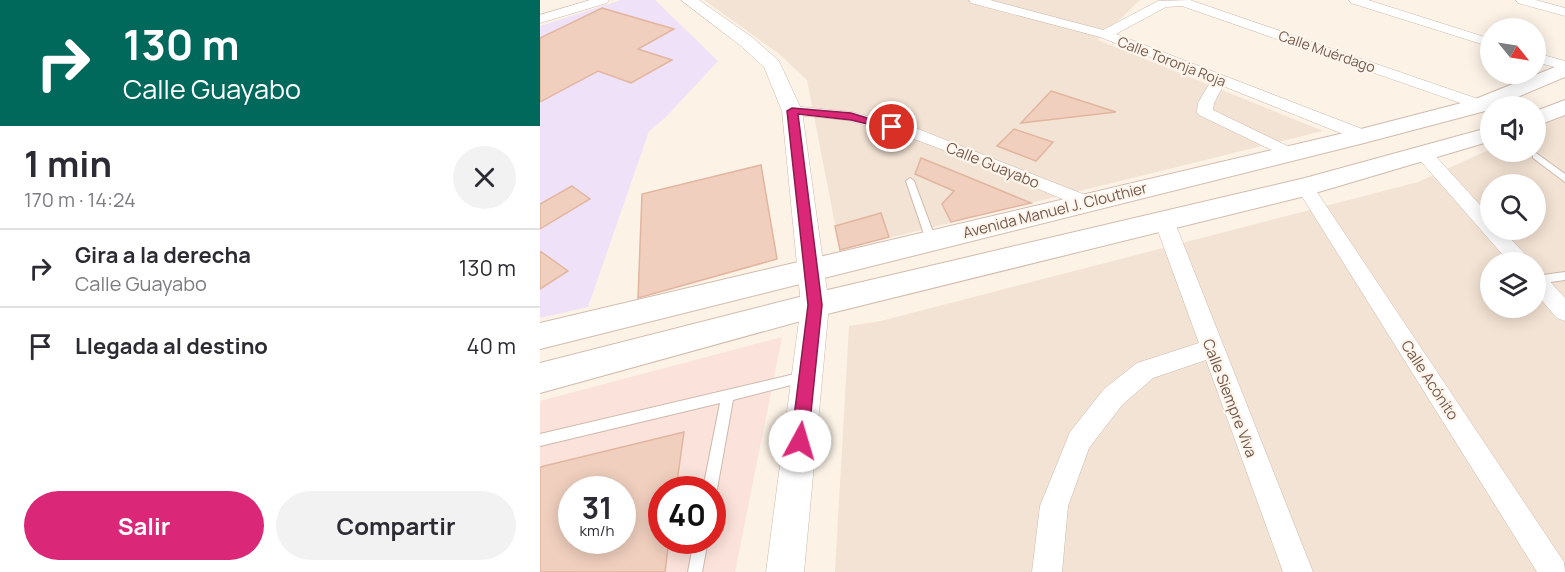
<!DOCTYPE html>
<html lang="es">
<head>
<meta charset="utf-8">
<style>
	:root { --surface:#fff; --page:#f2f2f3; --text:#2b2b33; --muted:#7c7c81; --line:#e1e1e2; --accent:#db2777 }
	body { margin:0; font-family:Manrope,sans-serif; background:var(--page); color:var(--text); height:100vh; display:flex; flex-direction:column; font-size:22px; white-space:nowrap }
	* { box-sizing:border-box; margin:0 }
	p { font-size:20px; color:var(--muted) }
	.icon { flex:none; width:33px; height:33px; fill:none; stroke:currentColor; stroke-width:2; stroke-linecap:round; stroke-linejoin:round }
	.map { position:relative; flex:1; overflow:hidden }
	.side { display:flex; flex-direction:column; background:var(--surface); width:540px }
	.side>* { flex:none }
	.top-card { background:#00695c; color:#fff; overflow:hidden }
	.needle { width:39px; rotate:120deg }
	.tools { position:absolute; left:940px; top:18px; display:grid; gap:12px }
	.tools a { display:grid; place-items:center; width:66px; height:66px; border-radius:50%; background:var(--surface); box-shadow:0 3px 15px #0003; font-size:30px }
	.speed { position:absolute; left:18px; top:476px; display:flex; gap:12px; font-size:30px; font-weight:700; text-align:center }
	.speed>* { display:grid; place-content:center; width:78px; height:78px; border-radius:50%; background:var(--surface); box-shadow:0 3px 15px #0003; line-height:1 }
	.speed small { font-size:15px; font-weight:400 }
	.speed .limit { border:9px solid #d22; background:#fff; color:#111 }
	.pin { position:absolute; display:grid; place-items:center; width:51px; height:51px; color:#fff; margin:-26px; border:3px solid #fff; border-radius:50%; box-shadow:0 2px 6px #0007 }
	.me { position:absolute; width:66px; margin:-33px; rotate:6deg; stroke-linejoin:round; filter:drop-shadow(0 0 4px #0008) }
	.turn { display:flex; align-items:center; gap:21px; height:126px; padding:0 24px; font-size:27px }
	.turn .icon { width:78px; height:78px; stroke-width:2.5 }
	.turn b { display:block; font-size:42px; line-height:51px }
	.round { display:grid; place-items:center; flex:none; width:63px; height:63px; border-radius:32px; background:var(--page) }
	.headline { display:flex; align-items:center; justify-content:space-between; height:102px; padding:0 24px }
	h1 { font-size:36px; font-weight:700; line-height:45px }
	.button { display:flex; gap:12px; margin-top:auto; padding:12px 24px }
	.button a { flex:1; height:69px; border-radius:36px; background:var(--accent); color:#fff; font-size:24px; font-weight:700; line-height:69px; text-align:center }
	.button a+a { background:var(--page); color:var(--text) }
	ul { padding:0; list-style:none }
	li { display:flex; align-items:center; gap:18px; height:78px; padding:0 24px; border-top:2px solid var(--line) }
	li div { flex:1 }
	li b { display:block; font-size:22px }
	li em { font-style:normal }
	main { display:flex; flex:1; min-height:0 }
	.map>svg:first-child { display:block }
	.residential { fill:#f3e3d4; fill-rule:evenodd }
	.commercial { fill:#fbe2da; fill-rule:evenodd }
	.education { fill:#efe2f8 }
	.building { fill:#f0cfbe; stroke:#e2b59f; stroke-width:1.5; fill-rule:evenodd }
	.lines { fill:none; stroke-linecap:round; stroke-linejoin:round }
	.service-casing { stroke:#cdb9ac; stroke-width:2 }
	.minor-casing { stroke:#cdb9ac; stroke-width:1 }
	.tertiary-casing { stroke:#cdb9ac; stroke-width:1 }
	.secondary-casing { stroke:#d2bbad; stroke-width:2 }
	.service { fill:#fff; fill-rule:evenodd }
	.minor { fill:#fff; fill-rule:evenodd }
	.tertiary { fill:#fff; fill-rule:evenodd }
	.secondary { fill:#fff; fill-rule:evenodd }
	.route { fill:#db2777; stroke:#8e194d; stroke-width:1.5 }
	.labels { text-anchor:middle; dominant-baseline:central; stroke-width:4.5; stroke-linejoin:round; paint-order:stroke }
	.far-street-label { font-size:14px; fill:#74584b; stroke:#fef6ec }
	.street-label { font-size:15px; fill:#74584b; stroke:#fef6ec }
</style>
</head>
<body>
<main>
<section class="side">
<div class="top-card">
<div class="turn"><svg class="icon" aria-label="right" viewBox="0 0 24 24"><path d="M7 20v-9h11M14 6l5 5-5 5"/></svg><div><b>130 m</b>Calle Guayabo</div></div>
</div>
<div class="headline"><div><h1>1 min</h1><p>170 m · 14:24</p></div><a class="round"><svg class="icon" aria-label="close" viewBox="0 0 24 24"><path d="M6 6l12 12M18 6L6 18"/></svg></a></div>
<ul>
<li><svg class="icon" aria-label="right" viewBox="0 0 24 24"><path d="M7 20v-9h11M14 6l5 5-5 5"/></svg><div><b>Gira a la derecha</b><p>Calle Guayabo</p></div><em>130 m</em></li>
<li><svg class="icon" aria-label="arrive" viewBox="0 0 24 24"><path d="M6 21V4h12l-3 4 3 4H6"/></svg><div><b>Llegada al destino</b></div><em>40 m</em></li>
</ul>
<div class="button"><a>Salir</a><a>Compartir</a></div>
</section>
<div class="map">
<svg width="1025" height="572" viewBox="0 0 1025 572">
	<rect width="100%" height="100%" fill="#fcf2e6"/>
	<path class="residential" d="M 164,0 L 600,0 L 558,40 L 783,131 L 300,250 L 267,80 L 238,53 Z
		M 1025,115 L 1025,572 L 295,572 L 309,326 L 341,321 L 878,182 L 951,149 L 951,152 L 996,152 L 996,128 ZM 951,184 L 996,184 L 996,230 L 951,230 ZM 951,262 L 996,262 L 996,308 L 951,308 Z"/>
	<path class="commercial" d="M 242,337 L 195,572 L 0,572 L 0,401 ZM 32,489 L 82,489 L 82,540 L 32,540 ZM 122,489 L 172,489 L 172,540 L 122,540 Z"/>
	<path class="education" d="M 81,0 L 115,0 L 178,61 L 125,118 L 109,131 L 48,307 L 0,318 L 0,26 Z"/>
	<path class="building" d="M 62,8 L 134,29 L 98,49 L 132,60 L 91,83 L 58,71 L 0,102 L 0,38 Z
		M 511,91 L 576,112 L 481,123 Z
		M 474,129 L 513,142 L 496,161 L 457,146 Z
		M 381,158 L 428,177 L 491,203 L 411,222 L 402,204 L 414,191 L 375,174 Z
		M 221,165 L 237,259 L 98,298 L 102,194 Z
		M 32,186 L 50,199 L 0,229 L 0,204 Z
		M 341,213 L 349,237 L 300,250 L 295,226 Z
		M 0,251 L 28,271 L 0,289 Z
		M 144,432 L 136,489 L 122,489 L 122,540 L 129,540 L 125,572 L 0,572 L 0,467 ZM 32,489 L 82,489 L 82,540 L 32,540 Z"/>
	<g class="lines">
		<g class="service-casing">
			<path id="service" d="M 996,153 L 1025,174 L 1025,182 L 993,158 L 993,154 Z
				M 370,178 L 374,181 L 396,240 L 394,243 L 391,244 L 386,240 L 366,181 Z
				M 1025,272 L 1025,280 L 996,284 L 996,276 Z
				M 263,372 L 267,373 L 269,377 L 267,381 L 193,400 L 177,489 L 172,495 L 172,489 L 163,489 L 180,403 L 0,446 L 0,434 Z
				M 154,540 L 168,540 L 162,572 L 148,572 Z"/>
		</g>
		<g class="minor-casing">
			<path id="minor" d="M 50,0 L 69,0 L 67,3 L 0,23 L 0,15 Z
				M 429,0 L 450,0 L 563,30 L 618,1 L 650,0 L 947,102 L 949,105 L 941,110 L 935,108 L 642,6 L 626,7 L 576,34 L 830,132 L 832,136 L 824,141 L 818,140 L 683,86 L 674,103 L 673,110 L 756,150 L 759,154 L 756,158 L 750,159 L 659,115 L 657,112 L 658,103 L 671,81 L 560,37 L 431,3 Z
				M 809,0 L 828,0 L 951,39 L 951,47 L 811,3 Z
				M 976,0 L 996,0 L 1025,8 L 1025,16 L 978,3 Z
				M 996,53 L 1025,61 L 1025,70 L 996,62 Z
				M 252,106 L 312,112 L 378,129 L 553,198 L 555,202 L 553,206 L 546,208 L 539,206 L 425,158 L 366,136 L 305,120 L 246,114 L 244,111 L 246,108 Z
				M 884,149 L 890,150 L 951,217 L 951,230 L 962,230 L 988,257 L 991,262 L 969,262 L 878,158 L 875,154 L 878,150 Z
				M 765,181 L 771,183 L 1024,562 L 1025,572 L 997,572 L 756,187 L 759,183 Z
				M 625,216 L 632,218 L 635,223 L 773,572 L 743,572 L 666,360 L 613,378 L 582,405 L 549,448 L 528,506 L 522,572 L 492,572 L 500,506 L 530,432 L 564,389 L 597,363 L 659,343 L 615,223 L 618,218 Z
				M 996,272 L 1003,274 L 1025,298 L 1025,321 L 1017,318 L 996,294 Z"/>
		</g>
		<g class="tertiary-casing">
			<path id="tertiary" d="M 141,0 L 159,0 L 213,38 L 239,61 L 262,111 L 289,305 L 264,572 L 226,572 L 261,305 L 242,111 L 224,67 L 201,46 Z"/>
		</g>
		<g class="secondary-casing">
			<path id="secondary" d="M 1025,63 L 1025,77 L 956,106 L 951,106 L 949,110 L 824,143 L 0,349 L 0,323 L 821,129 L 933,100 Z
				M 1025,100 L 1025,115 L 996,126 L 996,111 Z
				M 951,127 L 951,141 L 765,196 L 275,317 L 0,393 L 0,363 L 275,293 L 765,178 Z"/>
		</g>
		<use href="#service" class="service"/>
		<use href="#minor" class="minor"/>
		<use href="#tertiary" class="tertiary"/>
		<use href="#secondary" class="secondary"/>
	</g>
	<path class="route" d="M 252,108 L 311,113 L 357,127 L 352,130 L 311,120 L 258,114 L 282,305 L 268,441 L 265,447 L 260,449 L 254,447 L 251,441 L 268,305 L 247,111 Z"/>
	<g class="labels">
		<g class="far-street-label">
			<text transform="translate(787 51) rotate(19)">Calle Muérdago</text>
			<text transform="translate(632 61) rotate(21)">Calle Toronja Roja</text>
		</g>
		<g class="street-label">
			<text transform="translate(453 165) rotate(22)">Calle Guayabo</text>
			<text transform="translate(515 210) rotate(-14)">Avenida Manuel J. Clouthier</text>
			<text transform="translate(890 380) rotate(57)">Calle Acónito</text>
			<text transform="translate(690 398) rotate(69)">Calle Siempre Viva</text>
		</g>
	</g>
</svg>
<div class="tools">
<a><svg class="needle" viewBox="-14 -14 28 28"><path d="M0-13l5 13h-10z" fill="#e53935"/><path d="M0 13l5-13h-10z" fill="#7c7c81"/></svg></a>
<a><svg class="icon" aria-label="sound" viewBox="0 0 24 24"><path d="M4 9h4l5-4v14l-5-4H4zM17 9q2 3 0 6"/></svg></a>
<a><svg class="icon" aria-label="search" viewBox="0 0 24 24"><circle cx="10" cy="10" r="6"/><path d="M15 15l6 6"/></svg></a>
<a><svg class="icon" aria-label="layers" viewBox="0 0 24 24"><path d="M12 4l9 5-9 5-9-5zM3 14l9 5 9-5"/></svg></a>
</div>
<div class="speed"><div>31<small>km/h</small></div><div class="limit">40</div></div>
<div class="pin" style="left:352px;top:127px;background:#d93025"><svg class="icon" aria-label="arrive" viewBox="0 0 24 24"><path d="M6 21V4h12l-3 4 3 4H6"/></svg></div>
<svg class="me" style="left:260px;top:441px" viewBox="-20 -20 40 40"><circle r="19" fill="#fff"/><path d="M0-13L10 11 0 6-10 11z" fill="#db2777"/></svg>
</div>
</main>
</body>
</html>
